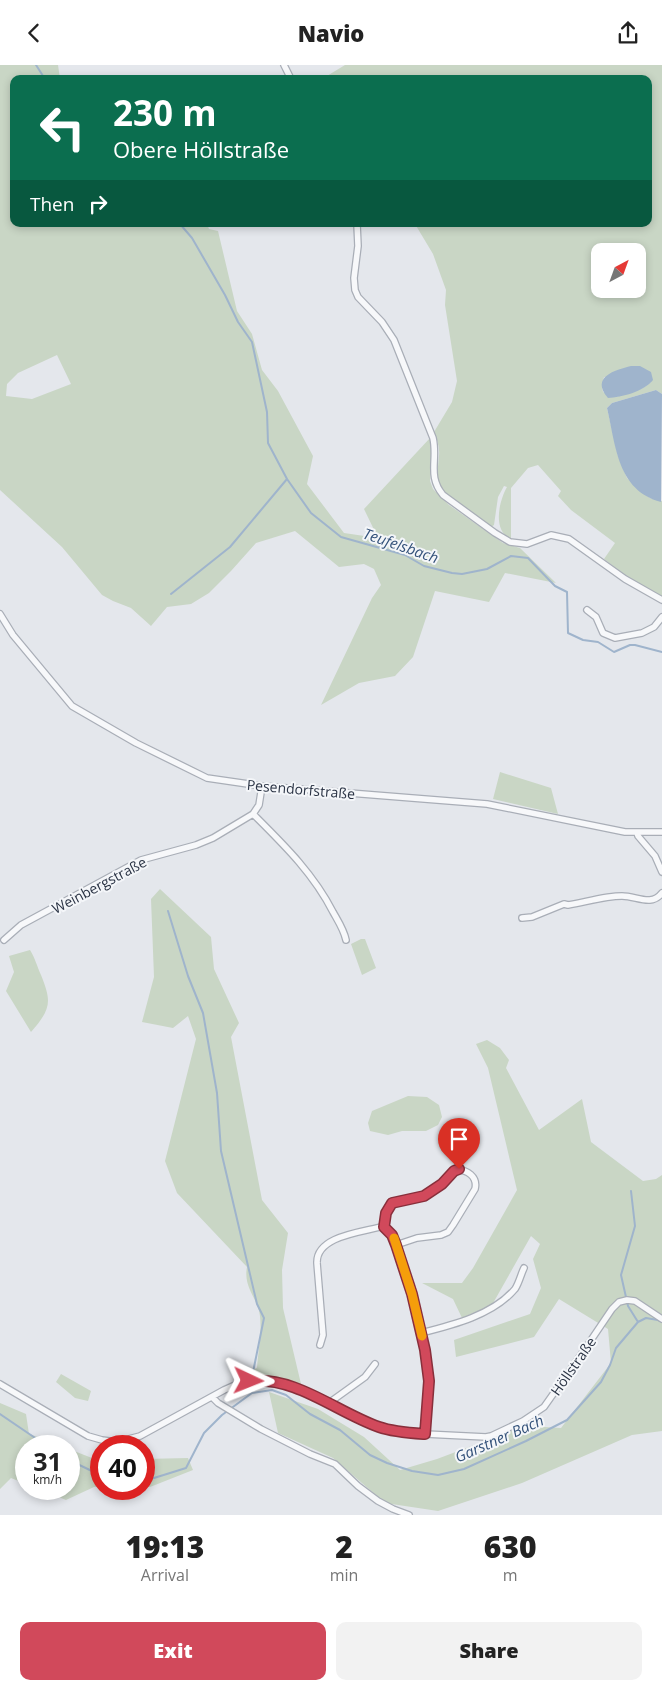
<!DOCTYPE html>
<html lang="en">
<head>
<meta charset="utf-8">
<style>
	:root { --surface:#fff; --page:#f2f2f2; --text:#222; --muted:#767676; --accent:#d1495b }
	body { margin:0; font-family:"Open Sans",sans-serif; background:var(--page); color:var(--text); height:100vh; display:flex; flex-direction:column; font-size:19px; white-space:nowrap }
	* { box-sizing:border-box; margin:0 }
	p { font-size:16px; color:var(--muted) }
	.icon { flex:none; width:28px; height:28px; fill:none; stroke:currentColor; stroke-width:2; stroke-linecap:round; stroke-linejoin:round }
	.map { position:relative; height:1450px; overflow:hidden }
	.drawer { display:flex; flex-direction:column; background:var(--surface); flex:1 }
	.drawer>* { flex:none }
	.guide { position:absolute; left:10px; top:10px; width:642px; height:152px; border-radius:10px; box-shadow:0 2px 8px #0003; background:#0b6e4f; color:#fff; overflow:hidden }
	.needle { width:32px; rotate:41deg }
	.controls { position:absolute; left:591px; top:178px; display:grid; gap:10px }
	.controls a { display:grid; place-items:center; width:55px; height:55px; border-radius:10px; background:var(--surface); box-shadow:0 2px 8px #0003; font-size:25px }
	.speed { position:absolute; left:15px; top:1370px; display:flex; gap:10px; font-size:25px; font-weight:700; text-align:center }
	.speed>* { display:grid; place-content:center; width:65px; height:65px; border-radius:50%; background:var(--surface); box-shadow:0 2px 8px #0003; line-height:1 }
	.speed small { font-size:12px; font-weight:400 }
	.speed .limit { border:8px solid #d22; background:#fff; color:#111 }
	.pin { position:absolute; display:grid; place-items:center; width:42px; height:42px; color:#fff; margin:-51px -21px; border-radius:50% 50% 50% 0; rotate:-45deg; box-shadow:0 0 5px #0007 }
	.pin .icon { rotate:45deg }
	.me { position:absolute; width:55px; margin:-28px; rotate:92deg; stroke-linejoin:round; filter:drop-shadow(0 0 4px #0008) }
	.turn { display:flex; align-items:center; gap:18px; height:105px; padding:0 20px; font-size:22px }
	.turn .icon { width:65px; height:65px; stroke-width:2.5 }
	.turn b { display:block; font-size:35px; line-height:42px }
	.then { display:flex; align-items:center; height:48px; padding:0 20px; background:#0003; gap:10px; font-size:19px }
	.eta { display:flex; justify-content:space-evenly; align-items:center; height:85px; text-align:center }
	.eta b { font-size:30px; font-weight:800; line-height:35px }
	.button { display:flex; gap:10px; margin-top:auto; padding:10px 20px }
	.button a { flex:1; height:58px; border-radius:10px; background:var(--accent); color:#fff; font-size:20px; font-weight:800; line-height:58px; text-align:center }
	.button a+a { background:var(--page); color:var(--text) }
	header { display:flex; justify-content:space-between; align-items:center; height:65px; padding:0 20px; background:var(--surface); font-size:22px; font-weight:800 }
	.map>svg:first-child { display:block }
	.green { fill:#c9d6c5; fill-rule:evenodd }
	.water { fill:#9fb4cc }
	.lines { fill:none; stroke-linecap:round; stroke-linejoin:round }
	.stream { stroke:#9fb4cc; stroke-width:2 }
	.minor-casing { stroke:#a9aeb7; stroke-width:8 }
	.minor { stroke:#f7f8fa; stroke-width:5.5 }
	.route-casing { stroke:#882f3b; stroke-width:12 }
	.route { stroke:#d1495b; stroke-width:9 }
	.slow { stroke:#f59e0b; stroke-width:9 }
	.labels { text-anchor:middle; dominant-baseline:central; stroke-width:4; stroke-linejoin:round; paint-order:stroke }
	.street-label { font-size:14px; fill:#2b3445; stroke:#f4f6f9 }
	.water-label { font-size:15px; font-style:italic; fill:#34527a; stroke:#f4f6f9 }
</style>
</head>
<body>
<header><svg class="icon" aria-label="back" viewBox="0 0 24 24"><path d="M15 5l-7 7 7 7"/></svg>Navio<svg class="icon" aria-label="share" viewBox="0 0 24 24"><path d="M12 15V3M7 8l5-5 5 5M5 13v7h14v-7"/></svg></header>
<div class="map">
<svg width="662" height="1450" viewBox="0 0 662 1450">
	<rect width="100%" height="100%" fill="#e4e7ec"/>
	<path class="green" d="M 0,0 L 58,0 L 60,14 L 14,14 L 14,159 L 207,159 L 209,164 L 218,166 L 237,246 L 252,269 L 262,305 L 278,326 L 313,391 L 307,419 L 344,468 L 378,473 L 364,444 L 430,373 L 432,392 L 430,416 L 433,424 L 449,440 L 503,478 L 520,483 L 556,518 L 505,508 L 489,537 L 435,526 L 413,592 L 395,611 L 359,618 L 321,640 L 372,533 L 381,520 L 374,504 L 364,499 L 339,502 L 295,466 L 256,478 L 231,506 L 209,528 L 191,539 L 167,542 L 151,561 L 131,543 L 113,536 L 102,530 L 62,482 L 0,425 ZM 57,290 L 71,319 L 32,334 L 6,331 L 7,319 L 18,308 Z
		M 345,0 L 662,0 L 662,329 L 656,325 L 612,338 L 607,343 L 618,391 L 627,413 L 650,433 L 662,436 L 662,532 L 626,511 L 604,494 L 615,478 L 571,445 L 558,431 L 561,426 L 538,400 L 528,403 L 511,423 L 511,474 C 492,466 499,436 507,422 L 504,421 L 498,432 L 494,460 L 491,462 L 443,427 C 435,414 438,405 439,391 C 440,382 437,375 434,367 L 452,337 L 457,316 L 445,240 L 446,225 L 433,189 L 415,159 L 649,159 L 649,14 L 322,14 ZM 600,186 L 638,186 L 638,224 L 600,224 ZM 604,312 L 651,317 L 643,323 L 616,332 L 603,327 L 602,321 Z
		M 500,707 L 551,723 L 558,749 L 493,734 Z
		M 160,824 L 211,872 L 214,904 L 239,958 L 231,972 L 262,1135 L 288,1168 L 282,1205 L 283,1243 L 301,1319 L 288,1315 L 284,1316 L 243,1312 L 245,1308 L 257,1303 C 258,1287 262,1268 260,1251 C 258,1233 243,1223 247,1202 L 177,1128 L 165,1096 L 196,974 L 188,951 L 173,963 L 142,957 L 154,912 L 151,834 Z
		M 361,874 L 365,874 L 376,903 L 362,910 L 351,879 Z
		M 30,885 C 35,893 37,901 41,910 C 52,937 51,944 31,967 L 6,926 L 14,907 L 9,891 Z
		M 487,975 L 500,983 L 509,995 L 506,1003 L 539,1065 L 582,1034 L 591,1077 L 643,1116 L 656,1114 L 662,1110 L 662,1366 L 632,1370 L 522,1418 L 438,1446 L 385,1438 L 333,1393 L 278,1368 L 269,1327 L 318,1344 L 364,1372 L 400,1405 L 437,1394 L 519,1363 L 529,1361 L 561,1363 L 611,1298 L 608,1264 L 559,1234 L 534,1272 L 456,1292 L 454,1275 L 530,1249 L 541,1223 L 533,1194 L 540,1179 L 531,1171 L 492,1240 L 462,1253 L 453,1234 L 422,1218 L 462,1218 L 473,1203 L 517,1125 L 488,1003 L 476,979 Z
		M 408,1031 L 427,1032 L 439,1040 L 442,1052 L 438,1060 L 426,1066 L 402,1066 L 388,1070 L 370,1066 L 368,1058 L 372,1046 Z
		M 61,1309 L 91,1326 L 88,1336 L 75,1333 L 56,1317 Z
		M 0,1338 L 26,1349 L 29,1369 L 62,1381 L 26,1381 L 26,1419 L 11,1413 L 0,1424 Z
		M 69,1384 L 97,1395 L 101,1395 L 101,1422 L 94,1422 L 66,1435 L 39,1424 L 69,1424 Z
		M 188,1393 L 193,1405 L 150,1422 L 144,1422 L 144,1394 Z"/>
	<path class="water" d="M 631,301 L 640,301 L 651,307 L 653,315 C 643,327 622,332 608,333 C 590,312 615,305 631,301 Z
		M 656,325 L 662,329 L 661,437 C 617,425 616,381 607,343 L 612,338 Z"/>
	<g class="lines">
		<path class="stream" d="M 36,0 L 45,14
			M 180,159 L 192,173 L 225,230 L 238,257 L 252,277 L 267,347 L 268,378 L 287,414 L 311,448 L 341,472 L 405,490 L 424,501 L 452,508 L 462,509 L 487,504 L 511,491 L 528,493 L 555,521 L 567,527 L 568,568 L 583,575 L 598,577 L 614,587 L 630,580 L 635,580 L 662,587
			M 171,529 L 230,482 L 287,414
			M 168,846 L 188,911 L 203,948 L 217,1028 L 221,1086 L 257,1239 L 264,1253 L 252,1312
			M 631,1126 L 635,1161 L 621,1210 L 628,1241 L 638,1257
			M 252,1320 L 252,1328
			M 0,1349 L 47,1381
			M 69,1395 L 96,1408 L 101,1408
			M 144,1412 L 154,1413 L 186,1403 L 204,1368 L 222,1350 L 252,1328 L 272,1325 L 286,1330 L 310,1349 L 340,1365 L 370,1390 L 387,1398 L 412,1406 L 438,1410 L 464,1404 L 526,1376 L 567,1355 L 601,1317 L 610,1300 L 616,1283 L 638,1257 L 646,1253 L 658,1255 L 662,1257"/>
		<g class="minor-casing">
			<path id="minor" d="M 284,0 L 291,14
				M 357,159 L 358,181 L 354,213 L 355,225 L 358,232 L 382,257 L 394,275 L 433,373 C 438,395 427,411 443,430 L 495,468 L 510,477 L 527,479 L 551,470 L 569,474 L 625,514 L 662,535
				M 587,545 L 596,552 L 603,568 L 615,573 L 642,568 L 654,562 L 662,552
				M 0,549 L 13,570 L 72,641 L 136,678 L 207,713 L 262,721 L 487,739 L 625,767 L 662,767
				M 253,749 C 284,780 313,808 333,847 C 338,856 344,865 346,875
				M 637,768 L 638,771 L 655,791 L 662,807
				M 522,853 L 532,852 L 564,839 L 568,840 C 586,837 605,831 622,831 C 637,831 651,842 662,828
				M 4,875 L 21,860 L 141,795 L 196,780 L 213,773 L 253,749 L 259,740 L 262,721
				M 384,1161 C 382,1128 407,1140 426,1130 C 440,1123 445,1113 456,1105 C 467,1104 478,1112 475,1124 L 453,1160 L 448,1167 L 441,1170 L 417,1173 L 396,1180
				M 421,1268 C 453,1260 493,1250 515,1224 C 519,1218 521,1209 524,1203
				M 320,1280 L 323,1270 L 317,1198 C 316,1170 365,1167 384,1161 L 392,1170 L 396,1180 L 412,1229 L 425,1285 L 429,1316 L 425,1369
				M 0,1319 L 88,1371 L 102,1375 L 117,1377 L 140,1371 L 224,1325 L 242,1317 L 267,1316 L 291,1321 L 380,1363 L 425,1369 L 486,1372 L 491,1371 L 523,1356 L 544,1342 L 587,1281 L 612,1244 L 619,1237 L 627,1235 L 635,1236 L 662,1254
				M 212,1332 L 218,1338 L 261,1364 L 310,1389 L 335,1399 L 358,1421 L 378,1436 L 393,1444 L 409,1450
				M 329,1339 L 333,1335 L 365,1312 L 375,1299"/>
		</g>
		<use href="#minor" class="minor"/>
	</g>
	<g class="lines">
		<g class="route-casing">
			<path id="route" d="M 249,1316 C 296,1311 336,1347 379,1362 C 393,1367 410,1368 425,1369 L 429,1316 L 425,1285 L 412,1229 L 396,1180 L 392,1170 L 384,1162 L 386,1148 L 392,1138 L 424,1131 L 442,1119 L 454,1106 L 459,1104"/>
		</g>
		<use href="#route" class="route"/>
		<path class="slow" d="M 394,1173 L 412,1229 L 422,1271"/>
	</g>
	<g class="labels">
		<g class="street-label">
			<text transform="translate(301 724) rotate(5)">Pesendorfstraße</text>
			<text transform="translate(99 820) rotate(-28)">Weinbergstraße</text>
			<text transform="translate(573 1301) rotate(-55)">Höllstraße</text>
		</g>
		<g class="water-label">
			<text transform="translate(401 480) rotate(19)">Teufelsbach</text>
			<text transform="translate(499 1373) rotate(-24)">Garstner Bach</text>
		</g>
	</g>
</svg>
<div class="controls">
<a><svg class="needle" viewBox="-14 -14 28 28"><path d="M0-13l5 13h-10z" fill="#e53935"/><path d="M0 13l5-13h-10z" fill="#767676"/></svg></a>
</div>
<div class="speed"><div>31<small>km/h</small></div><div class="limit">40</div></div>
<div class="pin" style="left:459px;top:1104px;background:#d93025"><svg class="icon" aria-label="arrive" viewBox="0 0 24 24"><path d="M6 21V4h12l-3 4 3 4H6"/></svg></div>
<svg class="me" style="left:249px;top:1316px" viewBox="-20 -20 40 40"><path d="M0-17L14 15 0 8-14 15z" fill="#d1495b" stroke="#fff" stroke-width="4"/></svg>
<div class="guide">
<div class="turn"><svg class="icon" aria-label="left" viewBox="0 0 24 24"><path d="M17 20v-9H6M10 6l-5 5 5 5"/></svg><div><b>230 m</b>Obere Höllstraße</div></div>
<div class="then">Then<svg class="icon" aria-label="right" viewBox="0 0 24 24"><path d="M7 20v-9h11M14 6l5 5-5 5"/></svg></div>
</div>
</div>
<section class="drawer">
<div class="eta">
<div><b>19:13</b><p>Arrival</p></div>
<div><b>2</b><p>min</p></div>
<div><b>630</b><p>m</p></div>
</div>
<div class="button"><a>Exit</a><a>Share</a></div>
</section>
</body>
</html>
